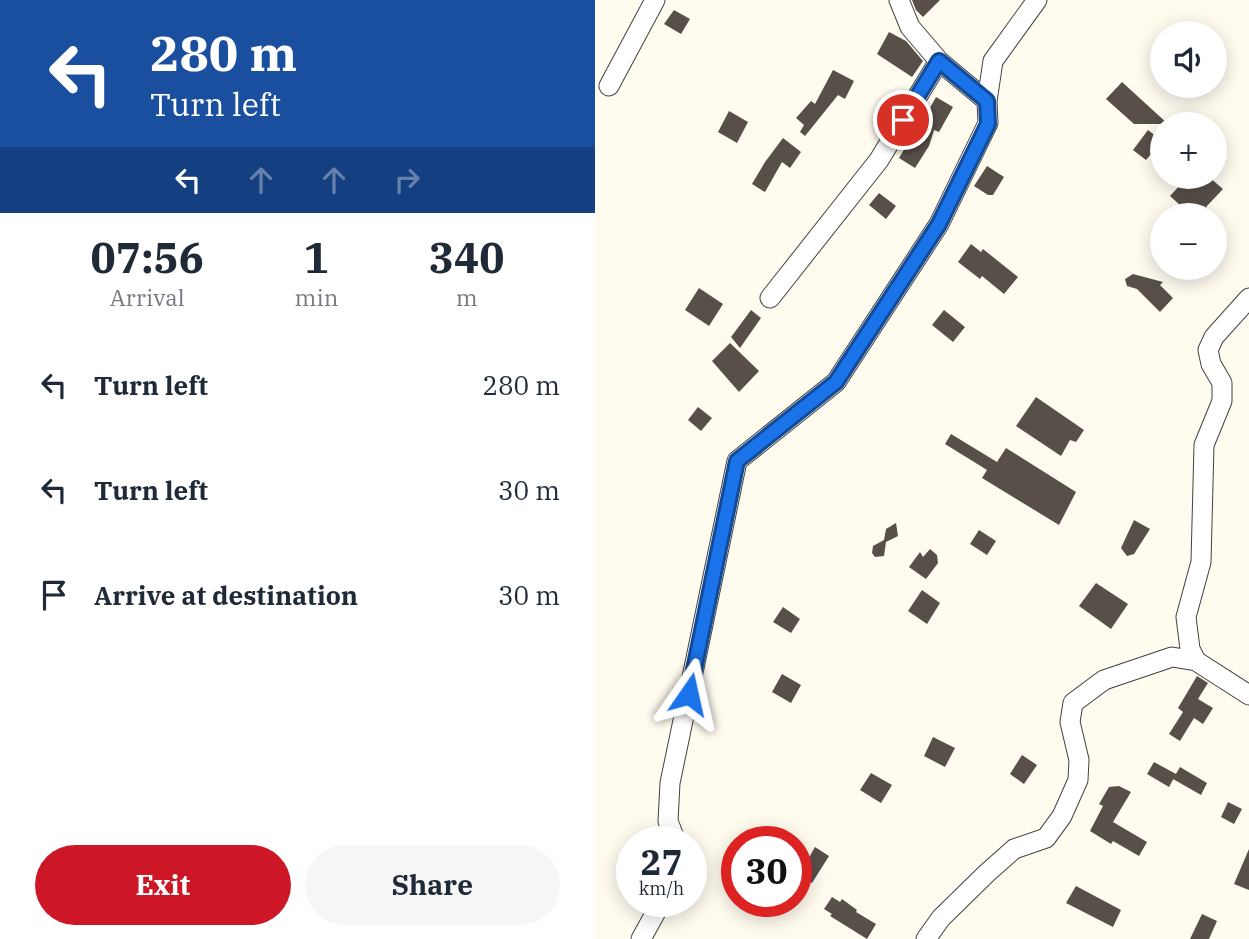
<!DOCTYPE html>
<html lang="en">
<head>
<meta charset="utf-8">
<style>
	:root { --surface:#fff; --page:#f6f6f7; --text:#1f2937; --muted:#747a83; --accent:#ce1726 }
	body { margin:0; font-family:"IBM Plex Serif",serif; background:var(--page); color:var(--text); height:100vh; display:flex; flex-direction:column; font-size:26px; white-space:nowrap }
	* { box-sizing:border-box; margin:0 }
	p { font-size:23px; color:var(--muted) }
	.icon { flex:none; width:38px; height:38px; fill:none; stroke:currentColor; stroke-width:2; stroke-linecap:round; stroke-linejoin:round }
	.map { position:relative; flex:1; overflow:hidden }
	.side { display:flex; flex-direction:column; background:var(--surface); width:595px }
	.side>* { flex:none }
	.top-card { background:#1a4fa0; color:#fff; overflow:hidden }
	.tools { position:absolute; left:555px; top:21px; display:grid; gap:14px }
	.tools a { display:grid; place-items:center; width:77px; height:77px; border-radius:50%; background:var(--surface); box-shadow:0 4px 18px #0003; font-size:35px }
	.speed { position:absolute; left:21px; top:826px; display:flex; gap:14px; font-size:35px; font-weight:700; text-align:center }
	.speed>* { display:grid; place-content:center; width:91px; height:91px; border-radius:50%; background:var(--surface); box-shadow:0 4px 18px #0003; line-height:1 }
	.speed small { font-size:18px; font-weight:400 }
	.speed .limit { border:10px solid #d22; background:#fff; color:#111 }
	.pin { position:absolute; display:grid; place-items:center; width:60px; height:60px; color:#fff; margin:-30px; border:4px solid #fff; border-radius:50%; box-shadow:0 2px 7px #0007 }
	.me { position:absolute; width:77px; margin:-38px; rotate:11deg; stroke-linejoin:round; filter:drop-shadow(0 0 5px #0008) }
	.turn { display:flex; align-items:center; gap:24px; height:147px; padding:0 35px; font-size:32px }
	.turn .icon { width:91px; height:91px; stroke-width:2.5 }
	.turn b { display:block; font-size:49px; line-height:60px }
	.lanes { display:flex; align-items:center; height:66px; padding:0 35px; background:#0003; justify-content:center; gap:35px; direction:ltr }
	.lanes .off { opacity:.35 }
	.eta { display:flex; justify-content:space-evenly; align-items:center; height:119px; text-align:center }
	.eta b { font-size:42px; font-weight:700; line-height:49px }
	.primary-button { display:flex; gap:14px; margin-top:auto; padding:14px 35px }
	.primary-button a { flex:1; height:80px; border-radius:42px; background:var(--accent); color:#fff; font-size:28px; font-weight:700; line-height:80px; text-align:center }
	.primary-button a+a { background:var(--page); color:var(--text) }
	ul { padding:0; list-style:none }
	li { display:flex; align-items:center; gap:21px; height:105px; padding:0 35px }
	li div { flex:1 }
	li b { display:block; font-size:26px }
	li em { font-style:normal }
	main { display:flex; flex:1; min-height:0 }
	.map>svg:first-child { display:block }
	.building { fill:#584f49 }
	.lines { fill:none; stroke-linecap:round; stroke-linejoin:round }
	.minor-casing { stroke:#414141; stroke-width:21 }
	.minor { stroke:#fff; stroke-width:19 }
	.route-casing { stroke:#114b97; stroke-width:18 }
	.route { stroke:#1a73e8; stroke-width:12 }
</style>
</head>
<body>
<main>
<section class="side">
<div class="top-card">
<div class="turn"><svg class="icon" aria-label="left" viewBox="0 0 24 24"><path d="M17 20v-9H6M10 6l-5 5 5 5"/></svg><div><b>280 m</b>Turn left</div></div>
<div class="lanes"><svg class="icon" aria-label="left" viewBox="0 0 24 24"><path d="M17 20v-9H6M10 6l-5 5 5 5"/></svg><svg class="icon off" aria-label="ahead" viewBox="0 0 24 24"><path d="M12 20V5M6 11l6-6 6 6"/></svg><svg class="icon off" aria-label="ahead" viewBox="0 0 24 24"><path d="M12 20V5M6 11l6-6 6 6"/></svg><svg class="icon off" aria-label="right" viewBox="0 0 24 24"><path d="M7 20v-9h11M14 6l5 5-5 5"/></svg></div>
</div>
<div class="eta">
<div><b>07:56</b><p>Arrival</p></div>
<div><b>1</b><p>min</p></div>
<div><b>340</b><p>m</p></div>
</div>
<ul>
<li><svg class="icon" aria-label="left" viewBox="0 0 24 24"><path d="M17 20v-9H6M10 6l-5 5 5 5"/></svg><div><b>Turn left</b></div><em>280 m</em></li>
<li><svg class="icon" aria-label="left" viewBox="0 0 24 24"><path d="M17 20v-9H6M10 6l-5 5 5 5"/></svg><div><b>Turn left</b></div><em>30 m</em></li>
<li><svg class="icon" aria-label="arrive" viewBox="0 0 24 24"><path d="M6 21V4h12l-3 4 3 4H6"/></svg><div><b>Arrive at destination</b></div><em>30 m</em></li>
</ul>
<div class="primary-button"><a>Exit</a><a>Share</a></div>
</section>
<div class="map">
<svg width="654" height="939" viewBox="0 0 654 939">
	<rect width="100%" height="100%" fill="#fffbef"/>
	<path class="building" d="M 317,0 L 345,0 L 328,17 L 321,10 Z
		M 79,10 L 95,19 L 86,34 L 69,24 Z
		M 294,32 L 311,41 L 328,61 L 317,77 L 282,54 Z
		M 238,70 L 259,81 L 250,99 L 243,95 L 210,136 L 205,132 L 209,125 L 201,118 L 216,101 L 220,104 Z
		M 527,82 L 573,124 L 539,124 L 511,99 Z
		M 341,97 L 358,107 L 344,132 L 339,130 L 334,146 L 320,168 L 304,158 L 313,143 L 315,144 Z
		M 134,111 L 153,122 L 142,143 L 123,132 Z
		M 553,130 L 567,141 L 551,160 L 538,150 Z
		M 188,138 L 206,152 L 195,168 L 187,162 L 170,192 L 157,184 L 170,162 Z
		M 392,166 L 409,177 L 398,195 L 393,195 L 379,186 Z
		M 598,177 L 614,177 L 628,189 L 611,207 L 620,215 L 596,215 L 575,196 L 586,184 L 589,187 Z
		M 284,193 L 301,206 L 291,219 L 274,205 Z
		M 376,244 L 386,252 L 388,249 L 423,277 L 409,294 L 387,276 L 385,279 L 363,262 Z
		M 538,274 L 568,282 L 565,285 L 578,298 L 565,312 L 542,289 L 532,286 L 530,279 Z
		M 104,288 L 128,304 L 114,326 L 90,310 Z
		M 156,310 L 166,318 L 145,348 L 136,337 Z
		M 349,310 L 370,327 L 358,342 L 337,325 Z
		M 135,343 L 164,371 L 144,392 L 117,361 Z
		M 441,397 L 489,430 L 481,442 L 475,440 L 466,456 L 421,426 Z
		M 103,407 L 117,418 L 106,431 L 93,420 Z
		M 356,434 L 402,462 L 411,448 L 481,492 L 464,525 L 387,478 L 392,470 L 350,444 Z
		M 539,520 L 555,529 L 539,554 L 532,556 L 526,548 Z
		M 301,523 L 303,536 L 291,542 L 289,556 L 280,557 L 277,553 L 278,546 L 289,540 L 291,529 Z
		M 384,530 L 401,541 L 392,555 L 375,544 Z
		M 335,549 L 342,555 L 343,563 L 331,579 L 314,567 L 325,552 L 328,557 Z
		M 501,583 L 533,604 L 516,629 L 484,606 Z
		M 327,590 L 345,603 L 332,624 L 313,611 Z
		M 188,607 L 205,619 L 196,633 L 178,622 Z
		M 187,674 L 206,685 L 196,703 L 177,692 Z
		M 602,676 L 613,683 L 603,699 L 618,708 L 608,724 L 599,718 L 585,741 L 574,734 L 588,712 L 583,708 Z
		M 338,737 L 360,748 L 350,767 L 329,756 Z
		M 427,755 L 442,765 L 429,784 L 415,774 Z
		M 559,762 L 581,774 L 574,787 L 552,774 Z
		M 585,767 L 612,783 L 606,795 L 578,779 Z
		M 276,773 L 297,785 L 286,803 L 265,790 Z
		M 524,786 L 536,792 L 518,822 L 552,842 L 544,856 L 518,841 L 516,844 L 495,831 L 508,806 L 504,804 L 514,787 Z
		M 633,802 L 647,809 L 639,824 L 626,817 Z
		M 220,847 L 234,856 L 217,883 L 204,875 Z
		M 654,849 L 654,890 L 639,884 Z
		M 481,886 L 526,910 L 518,927 L 471,903 Z
		M 237,897 L 245,902 L 247,899 L 262,910 L 261,912 L 281,924 L 272,939 L 235,916 L 237,914 L 229,909 Z
		M 607,914 L 622,921 L 614,939 L 595,939 Z"/>
	<g class="lines">
		<g class="minor-casing">
			<path id="minor" d="M 304,0 L 315,27 L 344,61 L 392,101
				M 14,86 L 60,0
				M 175,298 L 284,160 L 344,61
				M 601,661 L 595,649 L 591,617 L 606,562 L 609,445 L 627,401 L 627,383 L 616,364 L 613,350 L 619,337 L 654,298
				M 81,842 L 73,821 L 75,783 L 142,461 L 241,382 L 344,224 L 393,123 L 392,101 L 398,61 L 442,0
				M 46,939 L 67,901
				M 331,939 L 346,918 L 392,873 L 419,849 L 451,838 L 467,816 L 483,780 L 484,760 L 475,722 L 478,703 L 509,680 L 577,657 L 601,661 L 654,695"/>
		</g>
		<use href="#minor" class="minor"/>
	</g>
	<g class="lines">
		<g class="route-casing">
			<path id="route" d="M 94,694 L 142,461 L 241,382 L 344,224 L 393,124 L 392,101 L 344,61 L 308,120"/>
		</g>
		<use href="#route" class="route"/>
	</g>
</svg>
<div class="tools">
<a><svg class="icon" aria-label="sound" viewBox="0 0 24 24"><path d="M4 9h4l5-4v14l-5-4H4zM17 9q2 3 0 6"/></svg></a>
<a>+</a>
<a>−</a>
</div>
<div class="speed"><div>27<small>km/h</small></div><div class="limit">30</div></div>
<div class="pin" style="left:308px;top:120px;background:#d93025"><svg class="icon" aria-label="arrive" viewBox="0 0 24 24"><path d="M6 21V4h12l-3 4 3 4H6"/></svg></div>
<svg class="me" style="left:94px;top:694px" viewBox="-20 -20 40 40"><path d="M0-17L14 15 0 8-14 15z" fill="#1a73e8" stroke="#fff" stroke-width="4"/></svg>
</div>
</main>
</body>
</html>
